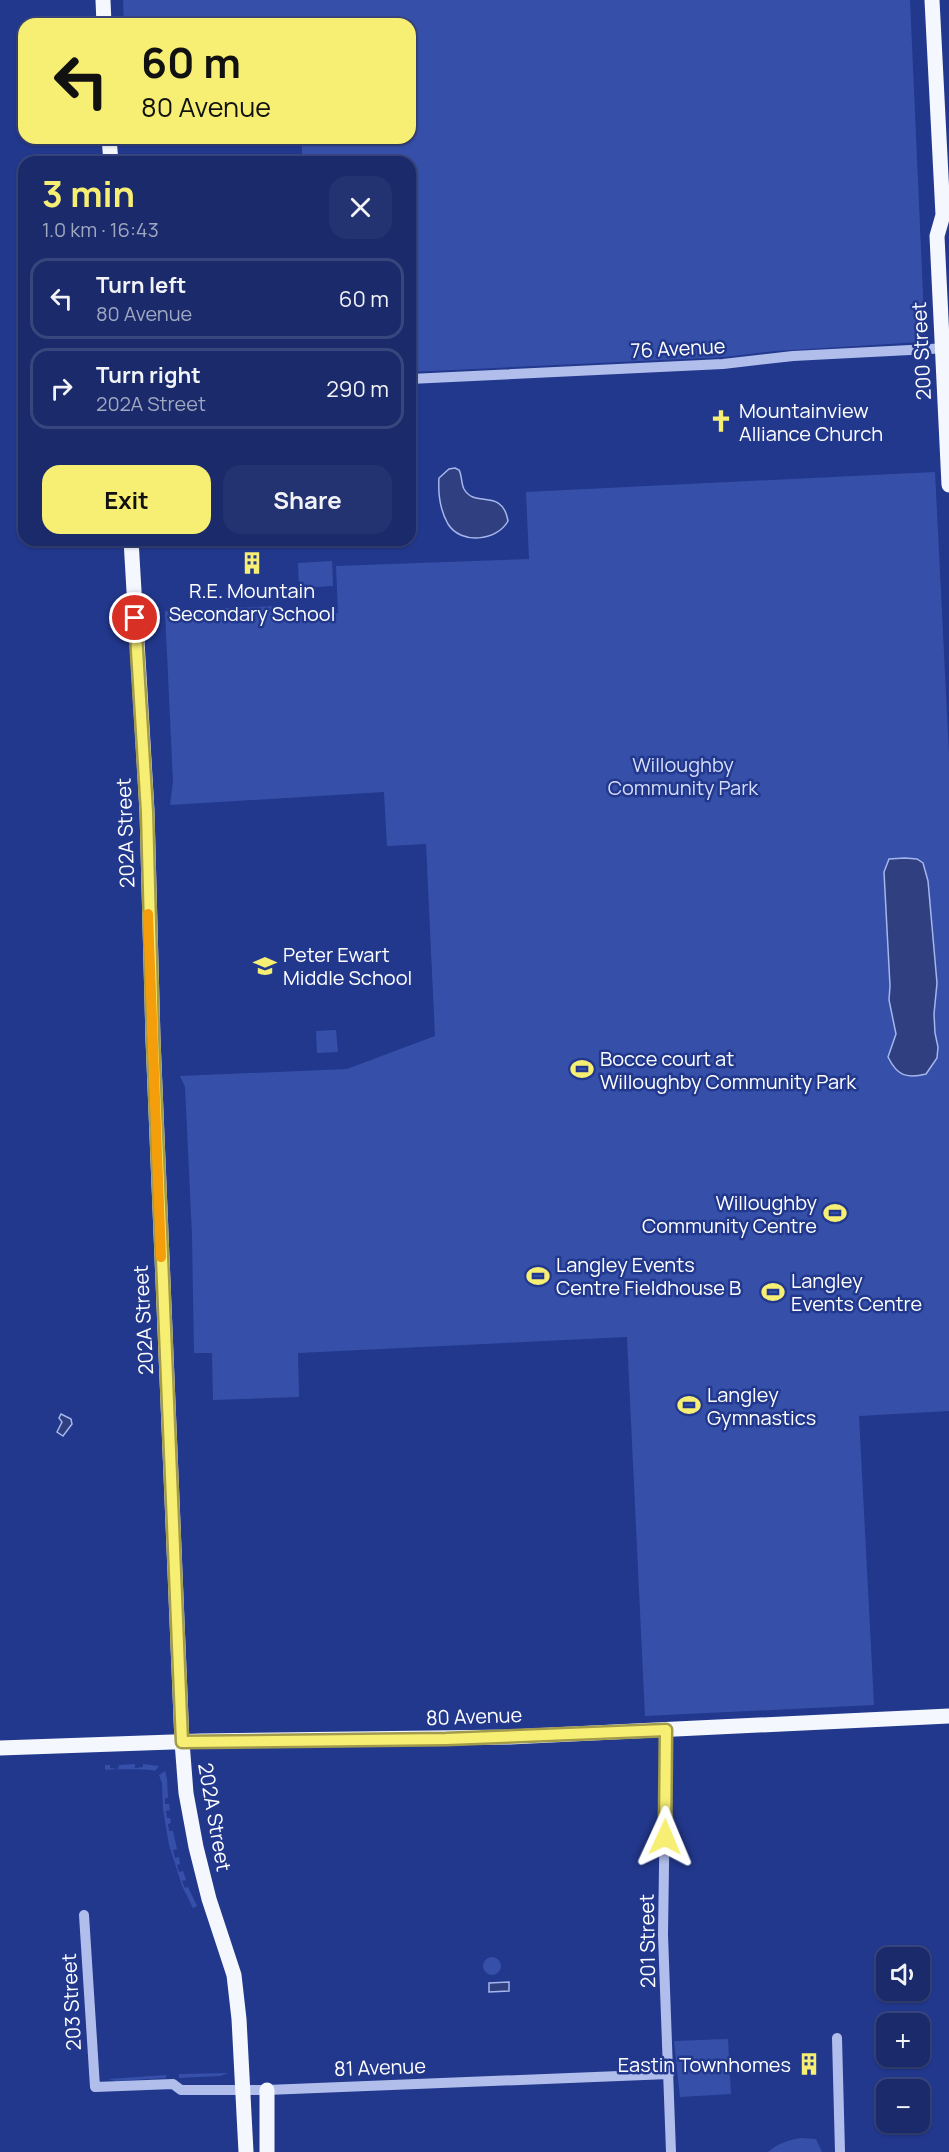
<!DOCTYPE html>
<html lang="en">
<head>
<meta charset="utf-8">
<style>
	:root { --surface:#1a2a6a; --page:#233270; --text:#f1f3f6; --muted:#9fa7c1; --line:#38467e; --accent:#f7ef73 }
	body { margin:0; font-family:Manrope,sans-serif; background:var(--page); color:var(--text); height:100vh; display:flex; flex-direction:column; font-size:22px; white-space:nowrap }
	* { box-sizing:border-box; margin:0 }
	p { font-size:20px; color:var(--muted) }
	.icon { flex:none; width:33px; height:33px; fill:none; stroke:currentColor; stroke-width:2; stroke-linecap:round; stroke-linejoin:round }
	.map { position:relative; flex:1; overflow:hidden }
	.details { position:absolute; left:18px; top:156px; width:398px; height:390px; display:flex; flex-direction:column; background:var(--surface); border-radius:18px; box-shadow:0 2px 4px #0004,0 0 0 2px var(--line) }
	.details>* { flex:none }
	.hud { position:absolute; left:18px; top:18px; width:398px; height:126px; border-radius:18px; box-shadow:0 2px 4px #0004,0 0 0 2px var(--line); background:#f7ef73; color:#111; overflow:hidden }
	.fabs { position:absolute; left:876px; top:1947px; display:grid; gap:12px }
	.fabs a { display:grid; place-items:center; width:54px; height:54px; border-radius:12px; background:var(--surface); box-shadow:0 2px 4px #0004,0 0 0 2px var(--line); font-size:30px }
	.pin { position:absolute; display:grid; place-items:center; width:51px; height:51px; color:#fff; margin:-26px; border:3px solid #fff; border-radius:50%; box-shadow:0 2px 6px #0007 }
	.me { position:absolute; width:66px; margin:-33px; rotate:1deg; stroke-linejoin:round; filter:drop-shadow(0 0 4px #0008) }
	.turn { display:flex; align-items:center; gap:21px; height:126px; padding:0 24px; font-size:27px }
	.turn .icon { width:78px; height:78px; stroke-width:2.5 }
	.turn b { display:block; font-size:42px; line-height:51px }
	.round { display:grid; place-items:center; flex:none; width:63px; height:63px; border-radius:18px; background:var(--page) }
	.head { display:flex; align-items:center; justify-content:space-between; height:102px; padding:0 24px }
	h1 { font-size:36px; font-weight:700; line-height:45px; color:var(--accent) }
	.cta { display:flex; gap:12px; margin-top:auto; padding:12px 24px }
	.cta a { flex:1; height:69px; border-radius:18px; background:var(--accent); color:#111; font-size:24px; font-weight:700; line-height:69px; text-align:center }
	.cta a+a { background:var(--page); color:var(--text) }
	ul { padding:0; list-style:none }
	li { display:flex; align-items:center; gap:18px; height:81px; margin:0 12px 9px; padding:0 12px; border:3px solid var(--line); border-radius:18px }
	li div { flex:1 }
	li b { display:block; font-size:22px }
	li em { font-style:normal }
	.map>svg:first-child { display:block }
	.green { fill:#3650aa }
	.water { fill:#2f3f7f; stroke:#a5b6ec; stroke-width:1.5 }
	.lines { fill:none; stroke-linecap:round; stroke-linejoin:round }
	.minor { stroke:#b1beeb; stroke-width:10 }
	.major { stroke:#f5f7fe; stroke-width:15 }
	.route-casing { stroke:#a19b4b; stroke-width:15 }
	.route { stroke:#f7ef73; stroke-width:10 }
	.slow { stroke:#f59e0b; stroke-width:10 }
	.labels { text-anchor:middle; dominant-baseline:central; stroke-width:5; stroke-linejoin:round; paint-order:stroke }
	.street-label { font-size:20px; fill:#fff; stroke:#22388d }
	.poi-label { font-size:20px; fill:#fff; stroke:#22388d; text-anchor:start }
	.park-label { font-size:20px; fill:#d6ddf8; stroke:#22388d }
</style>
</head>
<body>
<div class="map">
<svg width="949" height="2152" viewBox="0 0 949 2152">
	<rect width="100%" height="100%" fill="#22388d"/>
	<path class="green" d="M 123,0 L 910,0 L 925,340 L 921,342 L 775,351 L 724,357 L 410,372 L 410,162 L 302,162 L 302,138 L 410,138 L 410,24 L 124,24 Z
		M 935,472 L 949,754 L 949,1411 L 859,1416 L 874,1705 L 645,1716 L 627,1337 L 298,1353 L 299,1397 L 213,1400 L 212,1353 L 194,1353 L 192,1235 L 185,1087 L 180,1076 L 347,1069 L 435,1036 L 426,844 L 387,846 L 384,792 L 170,805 L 173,782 L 165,611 L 279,606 L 300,615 L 338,613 L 336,566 L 529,559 L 526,492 Z
		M 332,561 L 333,586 L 299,588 L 298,563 Z
		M 336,1030 L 338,1052 L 317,1053 L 316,1031 Z
		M 135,1764 L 135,1768 L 143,1767 L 143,1764 L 159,1766 L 155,1771 C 151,1769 108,1769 105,1770 L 105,1765 L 110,1765 L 110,1768 L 118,1769 L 119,1765 Z
		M 165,1771 L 167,1779 L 168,1798 L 165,1798 L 165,1804 L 169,1804 L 170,1810 L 166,1811 L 167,1818 L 170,1818 L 171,1823 L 168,1824 L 169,1831 L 173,1831 L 177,1849 L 173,1850 L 175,1858 L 179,1857 L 180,1864 L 177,1865 L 179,1872 L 183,1871 L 186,1880 L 182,1881 L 185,1888 L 188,1887 L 197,1906 L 193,1908 L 182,1886 L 169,1845 L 163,1809 L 162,1783 L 159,1775 Z
		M483 1966a9 9 0 1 1 18 0a9 9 0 1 1-18 0Z
		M 728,2039 L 731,2094 L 680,2097 L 674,2041 Z
		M 228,2073 L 220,2076 L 179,2078 L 179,2074 Z
		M 166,2075 L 166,2078 L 116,2081 L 108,2079 Z
		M 801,2138 L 816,2139 L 822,2152 L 768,2152 C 778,2143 789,2140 801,2138 Z"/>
	<path class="water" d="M 455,468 L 459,470 C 462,475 461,483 464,489 C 475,509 502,487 508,521 C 497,541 461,545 448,524 C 440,510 438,493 439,478 L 449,469 Z
		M 905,858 L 917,859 L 923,863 L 928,881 L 937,983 L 934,1014 L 935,1033 L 938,1047 L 937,1058 L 926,1074 C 905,1079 897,1075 888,1057 L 896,1034 L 889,1000 L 890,986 L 884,872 L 889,859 Z
		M 61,1414 L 71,1419 L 72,1424 L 63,1436 L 57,1432 L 62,1422 L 59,1418 Z
		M 509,1982 L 509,1991 L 489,1992 L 489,1983 Z"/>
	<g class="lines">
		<path class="minor" d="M 410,379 L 723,364 L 793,356 L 949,348
			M 666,1730 L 663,1935 L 671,2152
			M 84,1915 L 95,2087 L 173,2084 L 181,2090 L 267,2090 L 669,2074
			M 837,2038 L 840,2152"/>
		<path class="major" d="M 103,0 L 104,24
			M 932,0 L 943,215 L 937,236 L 949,485
			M 109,138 L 111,162
			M 131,540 L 147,811 L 153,1039 L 182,1742 L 186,1793 L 196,1847 L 209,1899 L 234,1975 L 239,2019 L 246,2152
			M 0,1748 L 201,1741 L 510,1737 L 949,1716
			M 267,2090 L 267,2152"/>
	</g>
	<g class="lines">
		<g class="route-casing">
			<path id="route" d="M 135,618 L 147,812 L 153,1039 L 182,1742 L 446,1739 L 666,1730 L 665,1837"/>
		</g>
		<use href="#route" class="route"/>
		<path class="slow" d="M 148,914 L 161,1257"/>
	</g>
	<defs>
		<g id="church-bare" transform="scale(1.8)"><path d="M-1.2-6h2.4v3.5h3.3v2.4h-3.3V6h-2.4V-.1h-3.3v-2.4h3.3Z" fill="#f7ef73" stroke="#22388d" stroke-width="2.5" paint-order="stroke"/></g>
		<g id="building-bare" transform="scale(1.8)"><path d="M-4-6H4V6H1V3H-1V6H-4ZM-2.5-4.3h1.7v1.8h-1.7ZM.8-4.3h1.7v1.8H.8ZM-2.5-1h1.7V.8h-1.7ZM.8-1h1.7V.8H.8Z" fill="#f7ef73" stroke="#22388d" stroke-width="2.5" paint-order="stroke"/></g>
		<g id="school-bare" transform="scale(1.8)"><path d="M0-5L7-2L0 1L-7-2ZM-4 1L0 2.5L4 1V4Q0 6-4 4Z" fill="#f7ef73" stroke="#22388d" stroke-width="2.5" paint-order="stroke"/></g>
		<g id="stadium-bare" transform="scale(1.8)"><path d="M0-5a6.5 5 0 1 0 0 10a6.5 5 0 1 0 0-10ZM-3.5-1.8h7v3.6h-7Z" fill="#f7ef73" stroke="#22388d" stroke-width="2.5" paint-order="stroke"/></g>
	</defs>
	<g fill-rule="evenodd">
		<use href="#church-bare" x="721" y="421"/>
		<use href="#building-bare" x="252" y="563"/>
		<use href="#school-bare" x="265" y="966"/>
		<use href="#stadium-bare" x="582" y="1069"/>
		<use href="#stadium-bare" x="835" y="1213"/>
		<use href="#stadium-bare" x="538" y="1276"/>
		<use href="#stadium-bare" x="773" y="1292"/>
		<use href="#stadium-bare" x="689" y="1405"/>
		<use href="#building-bare" x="809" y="2064"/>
	</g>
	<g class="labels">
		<g class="street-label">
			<text transform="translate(678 348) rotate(-3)">76 Avenue</text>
			<text transform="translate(921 351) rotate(-93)">200 Street</text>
			<text transform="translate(125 833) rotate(-92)">202A Street</text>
			<text transform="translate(143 1320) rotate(-93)">202A Street</text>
			<text transform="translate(474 1716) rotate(-2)">80 Avenue</text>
			<text transform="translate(215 1817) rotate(80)">202A Street</text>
			<text transform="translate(647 1941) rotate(-91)">201 Street</text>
			<text transform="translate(71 2002) rotate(-93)">203 Street</text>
			<text transform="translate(380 2067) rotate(-2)">81 Avenue</text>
		</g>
		<g class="poi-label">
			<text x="739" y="410">Mountainview<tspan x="739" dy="23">Alliance Church</tspan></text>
			<text x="252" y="590" text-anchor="middle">R.E. Mountain<tspan x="252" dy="23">Secondary School</tspan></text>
			<text x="283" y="954">Peter Ewart<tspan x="283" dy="23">Middle School</tspan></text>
			<text x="600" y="1058">Bocce court at<tspan x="600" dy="23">Willoughby Community Park</tspan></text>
			<text x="817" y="1202" text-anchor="end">Willoughby<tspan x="817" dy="23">Community Centre</tspan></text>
			<text x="556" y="1264">Langley Events<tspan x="556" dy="23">Centre Fieldhouse B</tspan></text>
			<text x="791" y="1280">Langley<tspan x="791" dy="23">Events Centre</tspan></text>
			<text x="707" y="1394">Langley<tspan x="707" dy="23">Gymnastics</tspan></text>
			<text x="791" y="2064" text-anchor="end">Eastin Townhomes</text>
		</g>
		<g class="park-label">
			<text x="683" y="764">Willoughby<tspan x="683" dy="23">Community Park</tspan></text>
		</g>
	</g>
</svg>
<div class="fabs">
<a><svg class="icon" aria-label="sound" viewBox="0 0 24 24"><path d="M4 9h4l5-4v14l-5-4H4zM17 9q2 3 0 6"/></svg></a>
<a>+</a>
<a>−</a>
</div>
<div class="pin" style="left:135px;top:618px;background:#d93025"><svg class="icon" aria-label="arrive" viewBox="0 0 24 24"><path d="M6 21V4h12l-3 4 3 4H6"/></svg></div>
<svg class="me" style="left:665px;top:1837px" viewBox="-20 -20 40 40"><path d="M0-17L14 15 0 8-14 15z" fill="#f7ef73" stroke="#fff" stroke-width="4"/></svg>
<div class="hud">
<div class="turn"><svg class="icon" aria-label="left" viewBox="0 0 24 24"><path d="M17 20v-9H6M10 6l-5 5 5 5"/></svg><div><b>60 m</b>80 Avenue</div></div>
</div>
<section class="details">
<div class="head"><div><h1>3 min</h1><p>1.0 km · 16:43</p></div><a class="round"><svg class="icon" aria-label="close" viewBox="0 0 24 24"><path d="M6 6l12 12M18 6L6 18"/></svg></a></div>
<ul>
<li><svg class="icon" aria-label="left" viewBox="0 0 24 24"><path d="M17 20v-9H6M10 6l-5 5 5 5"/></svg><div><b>Turn left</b><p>80 Avenue</p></div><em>60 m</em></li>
<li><svg class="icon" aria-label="right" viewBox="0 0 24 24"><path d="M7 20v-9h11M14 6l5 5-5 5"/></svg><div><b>Turn right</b><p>202A Street</p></div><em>290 m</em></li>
</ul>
<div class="cta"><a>Exit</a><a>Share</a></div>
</section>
</div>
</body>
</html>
